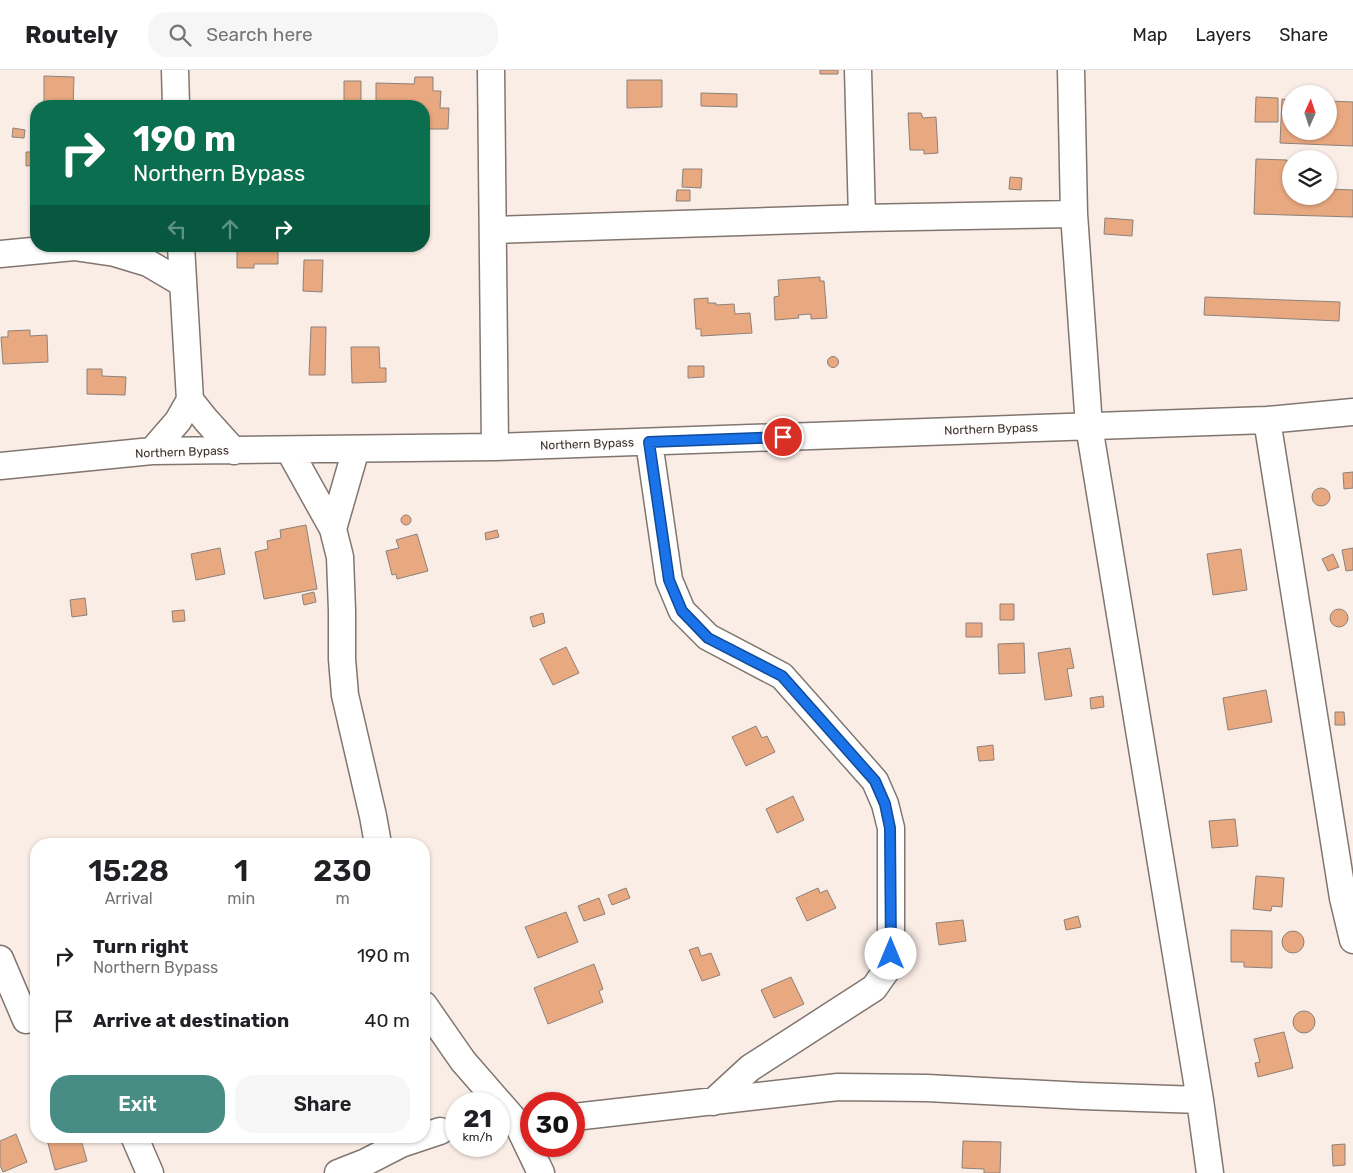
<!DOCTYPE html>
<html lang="en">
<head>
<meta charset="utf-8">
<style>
	:root { --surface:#fff; --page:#f6f6f6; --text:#202124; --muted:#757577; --line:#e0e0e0; --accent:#488d83 }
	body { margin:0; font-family:Rubik,sans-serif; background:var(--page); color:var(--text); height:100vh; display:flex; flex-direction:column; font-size:19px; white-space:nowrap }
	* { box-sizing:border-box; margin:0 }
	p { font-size:16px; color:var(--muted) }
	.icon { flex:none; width:28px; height:28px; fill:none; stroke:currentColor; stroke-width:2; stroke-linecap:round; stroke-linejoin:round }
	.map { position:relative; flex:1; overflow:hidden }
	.side { position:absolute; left:30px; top:768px; width:400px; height:305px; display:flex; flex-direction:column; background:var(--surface); border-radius:20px; box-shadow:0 1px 4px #0004 }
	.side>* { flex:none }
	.banner { position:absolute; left:30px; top:30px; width:400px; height:152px; border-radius:20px; box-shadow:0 1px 4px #0004; background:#0b6e4f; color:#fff; overflow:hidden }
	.needle { width:32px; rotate:3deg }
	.buttons { position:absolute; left:1282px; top:15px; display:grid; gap:10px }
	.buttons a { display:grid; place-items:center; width:55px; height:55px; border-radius:50%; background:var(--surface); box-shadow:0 1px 4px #0004; font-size:25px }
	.speed { position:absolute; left:445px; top:1022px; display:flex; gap:10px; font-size:25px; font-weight:700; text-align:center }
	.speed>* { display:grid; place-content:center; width:65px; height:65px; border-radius:50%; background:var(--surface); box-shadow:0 1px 4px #0004; line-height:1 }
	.speed small { font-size:12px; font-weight:400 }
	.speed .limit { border:8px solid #d22; background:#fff; color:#111 }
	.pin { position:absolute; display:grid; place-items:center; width:42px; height:42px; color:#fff; margin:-21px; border:2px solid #fff; border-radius:50%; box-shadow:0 1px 5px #0007 }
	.me { position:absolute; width:55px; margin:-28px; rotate:0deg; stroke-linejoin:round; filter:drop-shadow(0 0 4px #0008) }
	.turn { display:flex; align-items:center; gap:18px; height:105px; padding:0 20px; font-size:22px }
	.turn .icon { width:65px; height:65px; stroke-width:2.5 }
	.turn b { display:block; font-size:35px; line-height:42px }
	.lanes { display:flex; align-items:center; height:48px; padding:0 20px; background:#0003; justify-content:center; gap:25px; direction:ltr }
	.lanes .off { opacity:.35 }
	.eta { display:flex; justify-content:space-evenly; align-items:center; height:85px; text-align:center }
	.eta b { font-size:30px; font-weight:600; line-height:35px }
	.cta { display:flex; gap:10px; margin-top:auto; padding:10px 20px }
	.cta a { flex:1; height:58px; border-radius:20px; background:var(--accent); color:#fff; font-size:20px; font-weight:600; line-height:58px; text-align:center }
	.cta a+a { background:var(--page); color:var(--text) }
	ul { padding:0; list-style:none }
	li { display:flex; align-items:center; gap:15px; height:65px; padding:0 20px }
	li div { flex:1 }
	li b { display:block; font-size:19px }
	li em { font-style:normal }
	header { display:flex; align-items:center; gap:30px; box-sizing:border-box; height:70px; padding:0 25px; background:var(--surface); border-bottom:1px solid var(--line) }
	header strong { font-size:24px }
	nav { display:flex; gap:28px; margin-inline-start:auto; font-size:18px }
	.search { width:350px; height:45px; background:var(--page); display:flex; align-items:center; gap:12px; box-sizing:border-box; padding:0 18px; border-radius:20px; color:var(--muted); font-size:19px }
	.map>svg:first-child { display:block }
	.building { fill:#e8a880; stroke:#8d817a }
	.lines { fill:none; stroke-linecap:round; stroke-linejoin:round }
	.minor-casing { stroke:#81766f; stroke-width:29 }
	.minor { stroke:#fff; stroke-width:26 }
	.route-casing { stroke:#114b97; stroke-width:12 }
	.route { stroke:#1a73e8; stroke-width:9 }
	.labels { text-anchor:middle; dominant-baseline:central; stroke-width:5; stroke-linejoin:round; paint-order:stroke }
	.street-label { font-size:12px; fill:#383330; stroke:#fffcfb }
</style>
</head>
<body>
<header>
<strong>Routely</strong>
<div class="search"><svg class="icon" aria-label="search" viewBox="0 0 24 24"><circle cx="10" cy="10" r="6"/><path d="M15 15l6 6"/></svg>Search here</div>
<nav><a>Map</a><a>Layers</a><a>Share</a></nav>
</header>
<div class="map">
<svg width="1353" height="1103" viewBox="0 0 1353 1103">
	<rect width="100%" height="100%" fill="#faede5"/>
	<path class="building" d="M 820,0 L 838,0 L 838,4 L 820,4 Z
		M 44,6 L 74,7 L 73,36 L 44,36 Z
		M 415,7 L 433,7 L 433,21 L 441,21 L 440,38 L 449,38 L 448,59 L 429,59 L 429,55 L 424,54 L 424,36 L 376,36 L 376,13 L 414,14 Z
		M 627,10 L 662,10 L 662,37 L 627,38 Z
		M 344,11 L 361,11 L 361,36 L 344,36 Z
		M 701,23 L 737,24 L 737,37 L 701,36 Z
		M 1256,27 L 1278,28 L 1278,52 L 1255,52 Z
		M 1282,29 L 1291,30 L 1291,61 L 1329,61 L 1329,31 L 1353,32 L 1353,76 L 1280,73 Z
		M 908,43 L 921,43 L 923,48 L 936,47 L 938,83 L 924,84 L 924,80 L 910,80 Z
		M 13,58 L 25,60 L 24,68 L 12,67 Z
		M 26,82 L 36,82 L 36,95 L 26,96 Z
		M 1256,89 L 1287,90 L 1286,117 L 1291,117 L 1291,126 L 1329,126 L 1329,119 L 1353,120 L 1353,147 L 1254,144 Z
		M 683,99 L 702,99 L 701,118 L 682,117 Z
		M 1010,107 L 1022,108 L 1021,120 L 1009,119 Z
		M 677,120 L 690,120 L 690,131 L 676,131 Z
		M 1105,148 L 1133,150 L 1132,166 L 1104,164 Z
		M 237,176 L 278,176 L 278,194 L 254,194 L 254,198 L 237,198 Z
		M 304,190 L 323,190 L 322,222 L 303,221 Z
		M 820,207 L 820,211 L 824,211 L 827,248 L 811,249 L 811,244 L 798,245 L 799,248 L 775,250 L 774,227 L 779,226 L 778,210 Z
		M 1205,227 L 1340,232 L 1339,251 L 1204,245 Z
		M 708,228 L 708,233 L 716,233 L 716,235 L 734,234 L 735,244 L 750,243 L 752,263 L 701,266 L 701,259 L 696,259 L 694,229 Z
		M 311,257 L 326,257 L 325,305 L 309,305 Z
		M 30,260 L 30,266 L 47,265 L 48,292 L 3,294 L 1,267 L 8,267 L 8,261 Z
		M 351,277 L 379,277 L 380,298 L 386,298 L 386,312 L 352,313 Z
		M827.5 292a5.5 5.5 0 1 1 11 0a5.5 5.5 0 1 1-11 0Z
		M 688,296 L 704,296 L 704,307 L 688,308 Z
		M 87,299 L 102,299 L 102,306 L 126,307 L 125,325 L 87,324 Z
		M 1353,402 L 1353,418 L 1344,419 L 1343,403 Z
		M1312 427a9 9 0 1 1 18 0a9 9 0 1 1-18 0Z
		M401 450a5 5 0 1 1 10 0a5 5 0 1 1-10 0Z
		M 306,455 L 317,519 L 264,529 L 255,482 L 268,479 L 267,471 L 281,468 L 280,460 Z
		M 497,460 L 499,467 L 486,470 L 485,463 Z
		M 417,464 L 428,501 L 397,509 L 396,504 L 392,505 L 386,481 L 399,478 L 396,470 Z
		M 220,478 L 225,504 L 196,510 L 191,484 Z
		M 1353,478 L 1353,500 L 1346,501 L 1342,480 Z
		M 1241,479 L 1247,520 L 1213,525 L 1207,484 Z
		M 1333,484 L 1339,497 L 1328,501 L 1322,489 Z
		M 314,522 L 316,532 L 304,535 L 302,525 Z
		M 85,528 L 87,545 L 72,547 L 70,530 Z
		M 1000,534 L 1014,534 L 1014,550 L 1000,550 Z
		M1330 548a9 9 0 1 1 18 0a9 9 0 1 1-18 0Z
		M 184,540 L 185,551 L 173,552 L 172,541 Z
		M 543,543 L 545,553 L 533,557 L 530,547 Z
		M 966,553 L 982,553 L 982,567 L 966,567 Z
		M 1024,573 L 1025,603 L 999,604 L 998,574 Z
		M 566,577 L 579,603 L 553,615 L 540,589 Z
		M 1070,578 L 1074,598 L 1067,599 L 1072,626 L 1045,630 L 1038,583 Z
		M 1266,620 L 1272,652 L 1228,660 L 1223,628 Z
		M 1103,626 L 1104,637 L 1091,639 L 1090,628 Z
		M 1335,642 L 1344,642 L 1345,655 L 1335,655 Z
		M 756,656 L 762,668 L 767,666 L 775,682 L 746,696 L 732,667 Z
		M 993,675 L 994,690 L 979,691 L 977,677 Z
		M 793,726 L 804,750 L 777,763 L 766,739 Z
		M 1235,749 L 1238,776 L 1212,778 L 1209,751 Z
		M 1256,806 L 1284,808 L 1282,837 L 1272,836 L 1271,841 L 1253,839 Z
		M 626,818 L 630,828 L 612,835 L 608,825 Z
		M 818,818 L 820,823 L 827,820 L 836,838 L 807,851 L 796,828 Z
		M 599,828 L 605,844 L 584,851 L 578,836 Z
		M 566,842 L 578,872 L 538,888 L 525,857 Z
		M 1078,846 L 1081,857 L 1066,860 L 1064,850 Z
		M 963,850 L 966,871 L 939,875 L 936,853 Z
		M 1231,860 L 1272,861 L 1272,898 L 1244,897 L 1244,892 L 1231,892 Z
		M1282 872a11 11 0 1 1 22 0a11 11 0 1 1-22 0Z
		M 698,877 L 701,886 L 711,883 L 720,905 L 702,911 L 689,880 Z
		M 594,894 L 603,919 L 599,921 L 603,932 L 548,954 L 534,918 Z
		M 791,907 L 804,934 L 774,948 L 761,920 Z
		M1293 952a11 11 0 1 1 22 0a11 11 0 1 1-22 0Z
		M 1284,962 L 1293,998 L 1258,1007 L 1255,993 L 1260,992 L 1254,969 Z
		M 16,1064 L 27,1092 L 3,1102 L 0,1095 L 0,1071 Z
		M 46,1066 L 80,1066 L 87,1091 L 55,1100 Z
		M 963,1071 L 1001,1072 L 1000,1103 L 984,1103 L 984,1099 L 962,1098 Z
		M 1345,1074 L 1345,1095 L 1333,1096 L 1332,1075 Z"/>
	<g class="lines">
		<g class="minor-casing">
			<path id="minor" d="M 175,0 L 176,36
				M 491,0 L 495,377
				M 858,0 L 862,148
				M 1071,0 L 1074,144 L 1089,356 L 1200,1030 L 1210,1103
				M 493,160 L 862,148 L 1074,144
				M 0,184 L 74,177 L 115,183 L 148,193 L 182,213
				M 190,330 L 206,350 L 234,381
				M 1267,350 L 1343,828 L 1353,870
				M 649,372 L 669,510 L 682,541 L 708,567 L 782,606 L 875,711 L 885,734 L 891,758 L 891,884 L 886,901 L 874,918 L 750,998 L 713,1032
				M 289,380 L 333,459 L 340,487 L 342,541 L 342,589 L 345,625 L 373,746 L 378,774
				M 152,381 L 178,351 L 190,330 L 181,176
				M 0,396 L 152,381 L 495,377 L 1267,350 L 1353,342
				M 333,459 L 356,379
				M 0,889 L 26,950
				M 424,935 L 463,991 L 517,1053 L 541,1103
				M 574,1047 L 838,1017 L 927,1018 L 1083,1026 L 1200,1030
				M 134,1066 L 150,1103
				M 338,1103 L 366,1092 L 401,1074 L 440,1061"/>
		</g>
		<use href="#minor" class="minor"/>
	</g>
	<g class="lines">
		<g class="route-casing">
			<path id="route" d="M 783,367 L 649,372 L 669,510 L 682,541 L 708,568 L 782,606 L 875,711 L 885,734 L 890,758 L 891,884"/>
		</g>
		<use href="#route" class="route"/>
	</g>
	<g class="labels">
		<g class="street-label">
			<text transform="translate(991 359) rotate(-2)">Northern Bypass</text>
			<text transform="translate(587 374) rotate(-2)">Northern Bypass</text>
			<text transform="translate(182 382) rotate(-2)">Northern Bypass</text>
		</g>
	</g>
</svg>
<div class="buttons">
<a><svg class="needle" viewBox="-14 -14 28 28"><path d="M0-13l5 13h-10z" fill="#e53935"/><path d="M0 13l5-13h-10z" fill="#757577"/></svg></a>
<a><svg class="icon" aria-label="layers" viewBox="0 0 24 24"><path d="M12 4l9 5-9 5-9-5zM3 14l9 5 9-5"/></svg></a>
</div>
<div class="speed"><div>21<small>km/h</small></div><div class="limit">30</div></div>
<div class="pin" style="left:783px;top:367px;background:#d93025"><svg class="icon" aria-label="arrive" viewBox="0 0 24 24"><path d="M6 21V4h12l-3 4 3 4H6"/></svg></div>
<svg class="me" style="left:891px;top:884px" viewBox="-20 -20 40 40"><circle r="19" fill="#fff"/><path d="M0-13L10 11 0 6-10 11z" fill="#1a73e8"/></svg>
<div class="banner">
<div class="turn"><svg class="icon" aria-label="right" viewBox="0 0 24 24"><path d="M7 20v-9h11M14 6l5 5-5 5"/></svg><div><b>190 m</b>Northern Bypass</div></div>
<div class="lanes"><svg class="icon off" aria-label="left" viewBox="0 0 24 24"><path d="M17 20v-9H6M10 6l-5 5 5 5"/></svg><svg class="icon off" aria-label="ahead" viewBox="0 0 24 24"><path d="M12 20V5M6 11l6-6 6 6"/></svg><svg class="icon" aria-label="right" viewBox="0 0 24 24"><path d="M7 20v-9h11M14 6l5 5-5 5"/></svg></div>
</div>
<section class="side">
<div class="eta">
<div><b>15:28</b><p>Arrival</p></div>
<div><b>1</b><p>min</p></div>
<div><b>230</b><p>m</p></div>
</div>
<ul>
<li><svg class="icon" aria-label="right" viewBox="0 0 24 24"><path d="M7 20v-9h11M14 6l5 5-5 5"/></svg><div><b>Turn right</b><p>Northern Bypass</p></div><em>190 m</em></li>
<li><svg class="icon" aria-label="arrive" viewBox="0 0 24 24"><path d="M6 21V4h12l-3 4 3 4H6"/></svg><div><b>Arrive at destination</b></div><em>40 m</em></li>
</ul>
<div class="cta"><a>Exit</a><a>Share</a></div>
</section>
</div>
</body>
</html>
